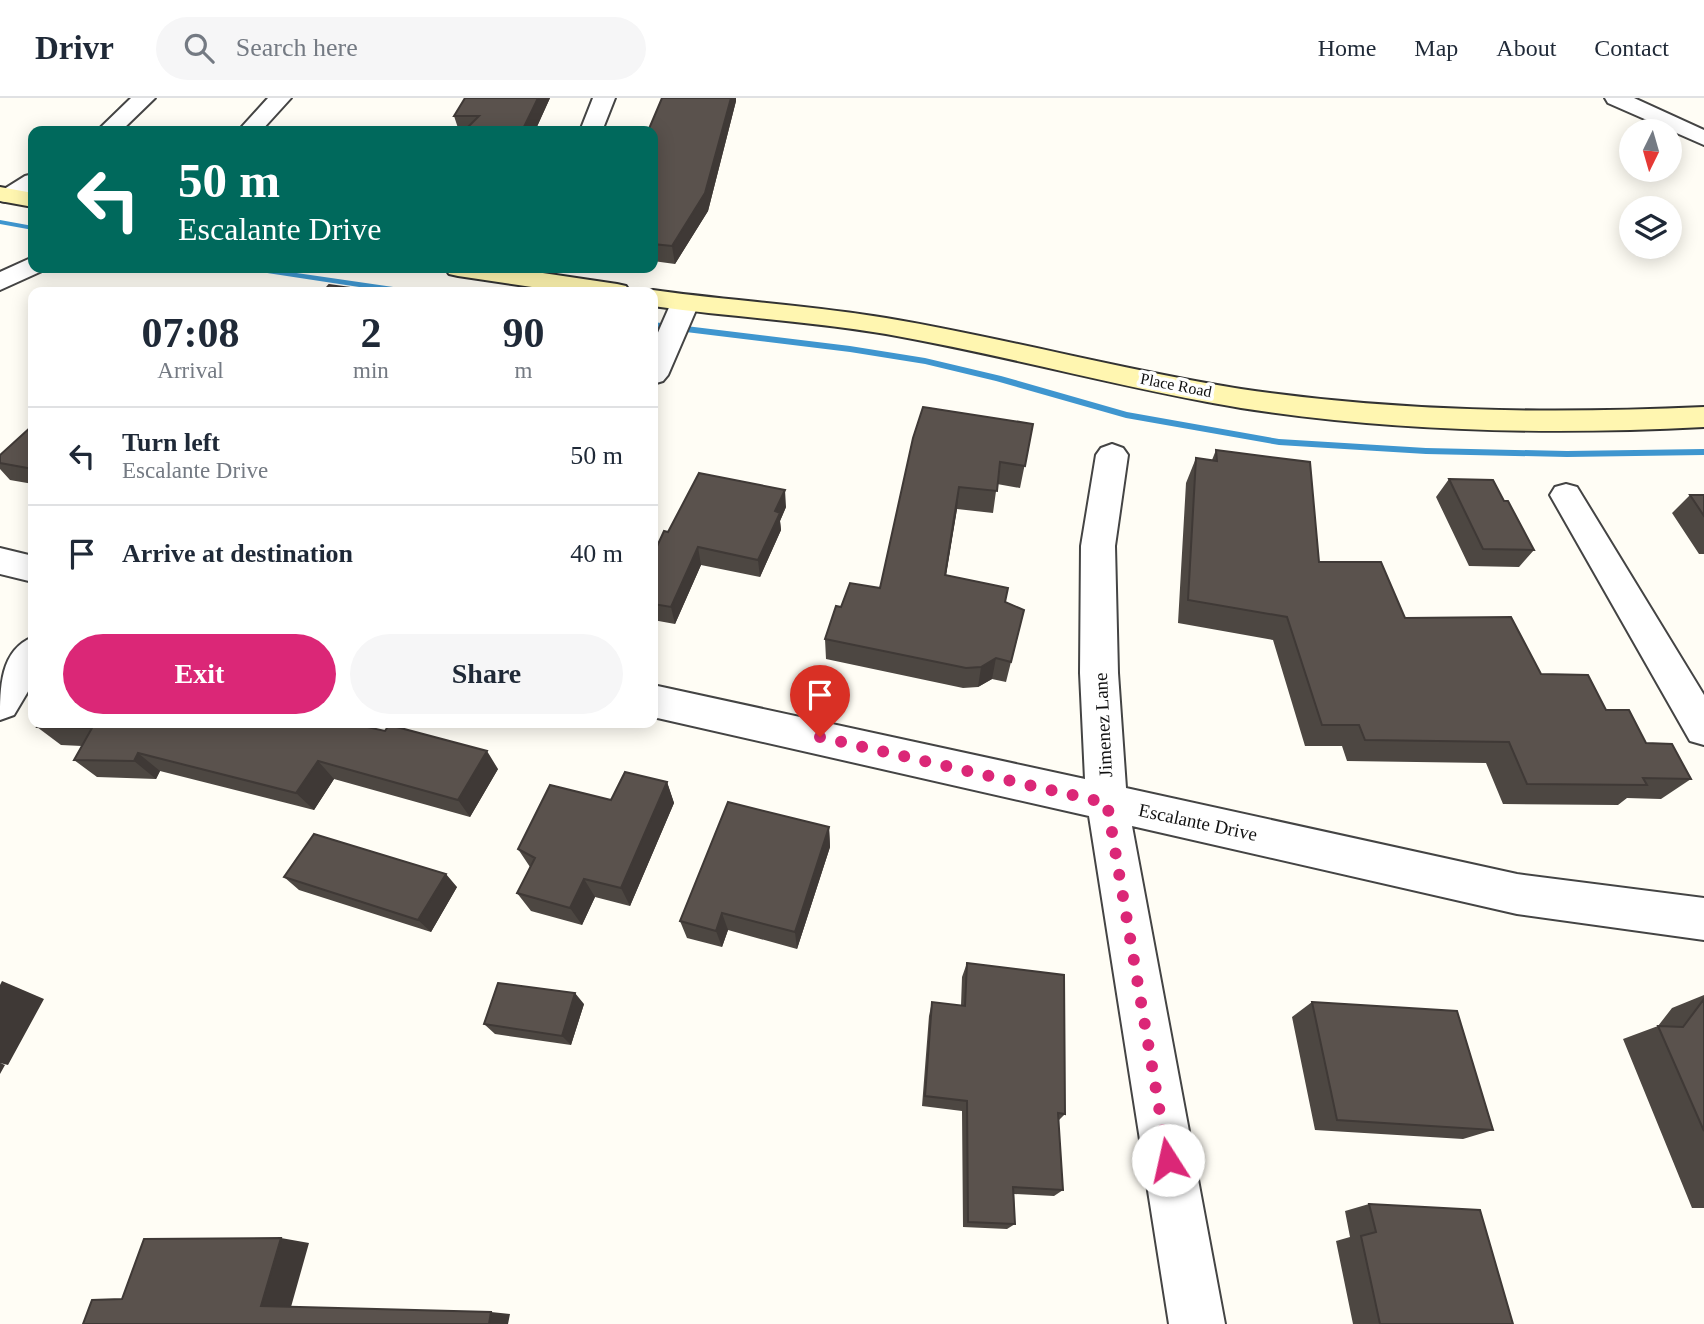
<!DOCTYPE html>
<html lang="en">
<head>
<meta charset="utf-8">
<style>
	:root { --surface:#fff; --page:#f6f6f7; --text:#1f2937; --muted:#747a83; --line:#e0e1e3; --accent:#db2777 }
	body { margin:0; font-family:Georgia,serif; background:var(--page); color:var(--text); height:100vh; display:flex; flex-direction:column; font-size:26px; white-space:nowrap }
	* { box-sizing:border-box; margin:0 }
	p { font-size:23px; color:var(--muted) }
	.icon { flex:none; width:38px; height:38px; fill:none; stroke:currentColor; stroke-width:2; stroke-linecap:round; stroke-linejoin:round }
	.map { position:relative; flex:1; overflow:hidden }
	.sheet { position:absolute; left:28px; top:189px; width:630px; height:441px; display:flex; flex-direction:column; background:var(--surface); border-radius:14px; box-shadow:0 4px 18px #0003 }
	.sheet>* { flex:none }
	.banner { position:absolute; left:28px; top:28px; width:630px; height:147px; border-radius:14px; box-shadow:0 4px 18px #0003; background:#00695c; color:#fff; overflow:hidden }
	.needle { width:46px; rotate:185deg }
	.buttons { position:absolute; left:1619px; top:21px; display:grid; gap:14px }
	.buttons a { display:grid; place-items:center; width:63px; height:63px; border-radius:50%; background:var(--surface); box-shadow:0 4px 18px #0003; font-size:35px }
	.pin { position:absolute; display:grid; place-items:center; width:60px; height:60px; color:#fff; margin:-72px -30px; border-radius:50% 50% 50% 0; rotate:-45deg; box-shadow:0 0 7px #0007 }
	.pin .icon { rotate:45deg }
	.me { position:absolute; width:77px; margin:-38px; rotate:350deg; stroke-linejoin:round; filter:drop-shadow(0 0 5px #0008) }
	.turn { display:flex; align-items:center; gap:24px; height:147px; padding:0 35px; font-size:32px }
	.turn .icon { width:91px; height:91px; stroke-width:2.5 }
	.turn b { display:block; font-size:49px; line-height:60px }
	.eta { display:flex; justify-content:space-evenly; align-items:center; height:119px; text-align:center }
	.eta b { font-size:42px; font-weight:800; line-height:49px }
	.cta { display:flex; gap:14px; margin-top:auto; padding:14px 35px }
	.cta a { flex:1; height:80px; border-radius:42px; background:var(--accent); color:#fff; font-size:28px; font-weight:800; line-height:80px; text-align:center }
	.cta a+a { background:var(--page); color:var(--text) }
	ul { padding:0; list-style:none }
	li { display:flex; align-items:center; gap:21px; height:98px; padding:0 35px; border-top:2px solid var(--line) }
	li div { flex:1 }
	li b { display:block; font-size:26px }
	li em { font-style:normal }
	header { display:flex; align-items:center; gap:42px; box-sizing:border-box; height:98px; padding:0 35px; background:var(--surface); border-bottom:2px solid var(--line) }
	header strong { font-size:33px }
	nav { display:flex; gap:38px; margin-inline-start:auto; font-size:24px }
	.search { width:490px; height:63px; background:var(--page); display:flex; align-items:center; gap:18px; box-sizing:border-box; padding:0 24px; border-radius:38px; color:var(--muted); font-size:26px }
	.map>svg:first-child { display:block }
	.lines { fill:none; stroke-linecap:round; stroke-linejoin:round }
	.stream { fill:#3f96cf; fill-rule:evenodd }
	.street-casing { stroke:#444; stroke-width:4 }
	.secondary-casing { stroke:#333; stroke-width:4 }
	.street { fill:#fff; fill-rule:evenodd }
	.secondary { fill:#fff6b0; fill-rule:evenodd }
	.wall { fill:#4d4742 }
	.shaded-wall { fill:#3f3936 }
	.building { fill:#5a524d; stroke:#3f3936; stroke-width:2 }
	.route { stroke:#db2777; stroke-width:12; stroke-dasharray:0 21.6 }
	.labels { text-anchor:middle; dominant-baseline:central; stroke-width:7; stroke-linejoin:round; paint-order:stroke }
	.far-street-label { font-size:16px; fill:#111; stroke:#fff }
	.street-label { font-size:19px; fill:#111; stroke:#fff }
</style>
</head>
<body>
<header>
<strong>Drivr</strong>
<div class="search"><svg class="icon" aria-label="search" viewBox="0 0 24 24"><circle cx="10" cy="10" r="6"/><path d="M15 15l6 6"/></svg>Search here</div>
<nav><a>Home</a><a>Map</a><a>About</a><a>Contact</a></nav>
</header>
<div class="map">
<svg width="1704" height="1226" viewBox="0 0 1704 1226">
	<rect width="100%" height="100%" fill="#fffdf5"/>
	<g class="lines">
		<path class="stream" d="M 0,122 L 33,128 L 33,132 L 0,126 Z
			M 243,170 L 262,170 L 407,191 L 411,194 L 392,194 L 247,172 Z
			M 653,224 L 850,248 L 925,260 L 1001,278 L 1127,314 L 1279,341 L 1426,350 L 1567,353 L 1704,351 L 1704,357 L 1567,359 L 1426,356 L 1279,347 L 1126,320 L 996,283 L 925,266 L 850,254 L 653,230 Z"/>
		<g class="street-casing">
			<path id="street" d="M 131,0 L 155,0 L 121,33 L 97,33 Z
				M 268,0 L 291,0 L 261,33 L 238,33 Z
				M 593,0 L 615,0 L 602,33 L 580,33 Z
				M 1605,0 L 1634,0 L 1704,32 L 1704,47 L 1608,5 Z
				M 33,76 L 33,93 C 22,101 15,106 1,103 L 1,93 L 25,78 Z
				M 33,159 L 33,170 L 44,170 L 42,173 L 0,192 L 0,174 Z
				M 685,197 L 695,199 L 699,205 L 668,277 L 663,283 L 653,286 L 653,246 L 671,205 L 675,199 Z
				M 1112,346 L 1123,350 L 1128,357 L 1115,448 L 1118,575 L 1126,690 L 1517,776 L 1704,800 L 1704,842 L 1517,816 L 1132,728 L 1225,1226 L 1169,1226 L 1089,718 L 653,619 L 653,587 L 1085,681 L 1080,575 L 1081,448 L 1096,357 L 1101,350 Z
				M 1566,386 L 1577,389 L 1704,597 L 1704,647 L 1690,643 L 1550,397 L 1555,389 Z
				M 0,450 L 33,458 L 33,484 L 0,476 Z
				M 33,539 L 33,585 L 14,617 L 0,622 C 0,590 0,552 33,539 Z"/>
		</g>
		<g class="secondary-casing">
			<path id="secondary" d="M 0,89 L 33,95 L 33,109 L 0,103 Z
				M 445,170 L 509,170 L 617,186 L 626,188 L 630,194 L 566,194 L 458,178 L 449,176 Z
				M 653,192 C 730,203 809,207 886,220 C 1005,240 1122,272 1241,291 C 1395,314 1549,316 1704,309 L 1704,329 C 1549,337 1395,334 1241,310 C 1122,290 1005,257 886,236 C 809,223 730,219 653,208 L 653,194 L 644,194 Z"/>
		</g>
		<use href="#street" class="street"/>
		<use href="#secondary" class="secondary"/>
	</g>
	<path class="wall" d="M 550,0 L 535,33 L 459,33 L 454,18 Z
		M 662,0 L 736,0 L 736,3 L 708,113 L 675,166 L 653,163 L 653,33 Z
		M 1033,326 L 1020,390 L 997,386 L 993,415 L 957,411 L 946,478 L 1024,512 L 1006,584 L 992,581 L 978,589 L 963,590 L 826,561 L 825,541 L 841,509 L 880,490 L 913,340 Z
		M 33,327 L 33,386 L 10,382 L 0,371 L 0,357 Z
		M 1216,352 L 1319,464 L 1405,520 L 1541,576 L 1606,612 L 1691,681 L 1661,701 L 1627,700 L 1618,707 L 1503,706 L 1486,665 L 1347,663 L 1342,648 L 1305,648 L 1273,542 L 1178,525 L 1186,385 L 1196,360 L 1212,362 Z
		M 1449,381 L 1534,452 L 1519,469 L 1469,468 L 1436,399 Z
		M 1690,397 L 1704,397 L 1704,456 L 1699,456 L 1672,415 Z
		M 786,409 L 780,423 L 781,432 L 760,479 L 701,467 L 675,526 L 653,522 L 653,457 L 668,434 Z
		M 39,625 L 498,671 L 470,719 L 334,681 L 314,712 L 160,673 L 156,681 L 97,679 L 74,662 L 82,648 L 61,647 L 37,629 Z
		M 667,684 L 674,705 L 630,808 L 595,799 L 582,827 L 531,813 L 517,795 L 530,769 L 518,751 L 611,702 Z
		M 829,729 L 830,749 L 797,851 L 728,832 L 722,849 L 687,840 L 680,823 Z
		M 284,779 L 457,789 L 431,834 L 299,792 Z
		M 967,865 L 1065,1016 L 1058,1023 L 1063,1092 L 1054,1098 L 1014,1096 L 1015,1126 L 1007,1131 L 963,1129 L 962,1013 L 922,1008 L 929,918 L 932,904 L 961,908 L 962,879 Z
		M 1704,897 L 1704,1110 L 1692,1110 L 1623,941 L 1658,928 L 1672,910 Z
		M 1312,904 L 1493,1032 L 1463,1041 L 1315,1032 L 1292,919 Z
		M 584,906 L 571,947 L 495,936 L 484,926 Z
		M 1369,1106 L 1513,1226 L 1353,1226 L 1336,1143 L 1350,1139 L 1345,1113 Z"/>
	<path class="shaded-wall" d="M 538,0 L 550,0 L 535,33 L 522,33 Z
		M 731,0 L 736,0 L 736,3 L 708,113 L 675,166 L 672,148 Z
		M 959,389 L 957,411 L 942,499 L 945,477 Z
		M 785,392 L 786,409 L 780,423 L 781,432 L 760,479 L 758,462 L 775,413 Z
		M 698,449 L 701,467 L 675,526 L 671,509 Z
		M 996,560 L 992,581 L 978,589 L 981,569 Z
		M 487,653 L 498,671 L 470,719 L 458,702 Z
		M 138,655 L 160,673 L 156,681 L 134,663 Z
		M 318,663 L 334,681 L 314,712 L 296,695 Z
		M 667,684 L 674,705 L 630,808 L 621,790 Z
		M 829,729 L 830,749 L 797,851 L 795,834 Z
		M 446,776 L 457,789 L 431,834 L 418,822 Z
		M 584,781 L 595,799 L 582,827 L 570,810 Z
		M 722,815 L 728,832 L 722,849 L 716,833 Z
		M 2,883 L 44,901 L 8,967 L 0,965 L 0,887 Z
		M 575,895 L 584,906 L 571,947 L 562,938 Z
		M 0,965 L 5,967 L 0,976 Z
		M 281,1140 L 309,1145 L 291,1209 L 261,1208 Z
		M 491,1214 L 510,1216 L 508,1226 L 489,1226 Z"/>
	<path class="building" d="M 465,0 L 538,0 L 522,33 L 464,33 L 479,18 L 454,18 Z
		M 662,0 L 731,0 L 705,95 L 672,148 L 653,146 L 653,33 L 648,33 Z
		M 329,187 L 379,194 L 323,194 Z
		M 923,309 L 1033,326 L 1025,368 L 1000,364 L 997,393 L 959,389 L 945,477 L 1008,490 L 1005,504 L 1024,512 L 1011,564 L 996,560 L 981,569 L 966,570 L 825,541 L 836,508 L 841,509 L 850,485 L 880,490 L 913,340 Z
		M 33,327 L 33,371 L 0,365 L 0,357 Z
		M 1216,352 L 1310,364 L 1319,464 L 1381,464 L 1405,520 L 1511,519 L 1541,576 L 1588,577 L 1606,612 L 1629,612 L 1646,645 L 1672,646 L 1691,681 L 1643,680 L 1647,687 L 1527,686 L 1509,644 L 1365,642 L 1359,627 L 1322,627 L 1287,519 L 1188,502 L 1196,360 L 1217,363 Z
		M 699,375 L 785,392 L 775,413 L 780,415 L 758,462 L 698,449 L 671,509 L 653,506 L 653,457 L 664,433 L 668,434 Z
		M 1449,381 L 1493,382 L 1504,403 L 1508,403 L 1534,452 L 1483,451 Z
		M 1690,397 L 1704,397 L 1704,418 Z
		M 39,625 L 349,625 L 385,633 L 389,627 L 487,653 L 458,702 L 318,663 L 296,695 L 138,655 L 134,663 L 74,662 L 92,630 L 37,629 Z
		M 625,674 L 667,684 L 621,790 L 584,781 L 570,810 L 517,795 L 535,760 L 518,751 L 550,687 L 611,702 Z
		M 728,704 L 829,729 L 795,834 L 722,815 L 716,833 L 680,823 Z
		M 314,736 L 446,776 L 418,822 L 284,779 Z
		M 967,865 L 1064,877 L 1065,1016 L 1058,1015 L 1063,1092 L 1013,1089 L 1015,1126 L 968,1124 L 967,1003 L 925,998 L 932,904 L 965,908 Z
		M 498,885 L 575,895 L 562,938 L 484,926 Z
		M 1704,901 L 1704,1033 L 1658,928 L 1683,929 Z
		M 1312,904 L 1457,913 L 1493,1032 L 1337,1022 Z
		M 1369,1106 L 1480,1112 L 1513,1226 L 1380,1226 L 1361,1138 L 1376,1134 Z
		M 281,1140 L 261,1208 L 491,1214 L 489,1226 L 83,1226 L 92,1202 L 122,1201 L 144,1141 Z"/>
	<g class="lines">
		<path class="route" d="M 820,639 L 1107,705 L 1168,1062"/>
	</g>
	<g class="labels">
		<g class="far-street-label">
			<text transform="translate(1176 287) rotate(11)">Place Road</text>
		</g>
		<g class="street-label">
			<text transform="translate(1103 627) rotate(-93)">Jimenez Lane</text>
			<text transform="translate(1198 724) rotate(12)">Escalante Drive</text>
		</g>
	</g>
</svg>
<div class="buttons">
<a><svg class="needle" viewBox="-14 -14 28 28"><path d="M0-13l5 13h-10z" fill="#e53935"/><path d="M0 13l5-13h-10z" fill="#747a83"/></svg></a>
<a><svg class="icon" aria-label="layers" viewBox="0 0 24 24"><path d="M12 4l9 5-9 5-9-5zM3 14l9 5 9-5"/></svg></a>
</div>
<div class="pin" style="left:820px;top:639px;background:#d93025"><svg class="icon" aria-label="arrive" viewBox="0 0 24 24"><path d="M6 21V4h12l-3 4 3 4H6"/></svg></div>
<svg class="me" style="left:1168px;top:1062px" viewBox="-20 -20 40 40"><circle r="19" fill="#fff"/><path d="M0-13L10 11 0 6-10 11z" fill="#db2777"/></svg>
<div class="banner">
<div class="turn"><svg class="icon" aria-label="left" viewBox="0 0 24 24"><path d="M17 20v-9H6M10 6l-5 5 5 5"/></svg><div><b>50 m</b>Escalante Drive</div></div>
</div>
<section class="sheet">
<div class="eta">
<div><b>07:08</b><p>Arrival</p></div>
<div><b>2</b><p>min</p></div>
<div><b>90</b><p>m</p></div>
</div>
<ul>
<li><svg class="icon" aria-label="left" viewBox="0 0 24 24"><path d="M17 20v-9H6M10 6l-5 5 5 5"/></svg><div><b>Turn left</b><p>Escalante Drive</p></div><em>50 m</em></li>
<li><svg class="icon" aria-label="arrive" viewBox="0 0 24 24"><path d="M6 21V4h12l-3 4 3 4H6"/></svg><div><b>Arrive at destination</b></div><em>40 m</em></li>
</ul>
<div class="cta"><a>Exit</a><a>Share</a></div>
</section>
</div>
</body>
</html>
